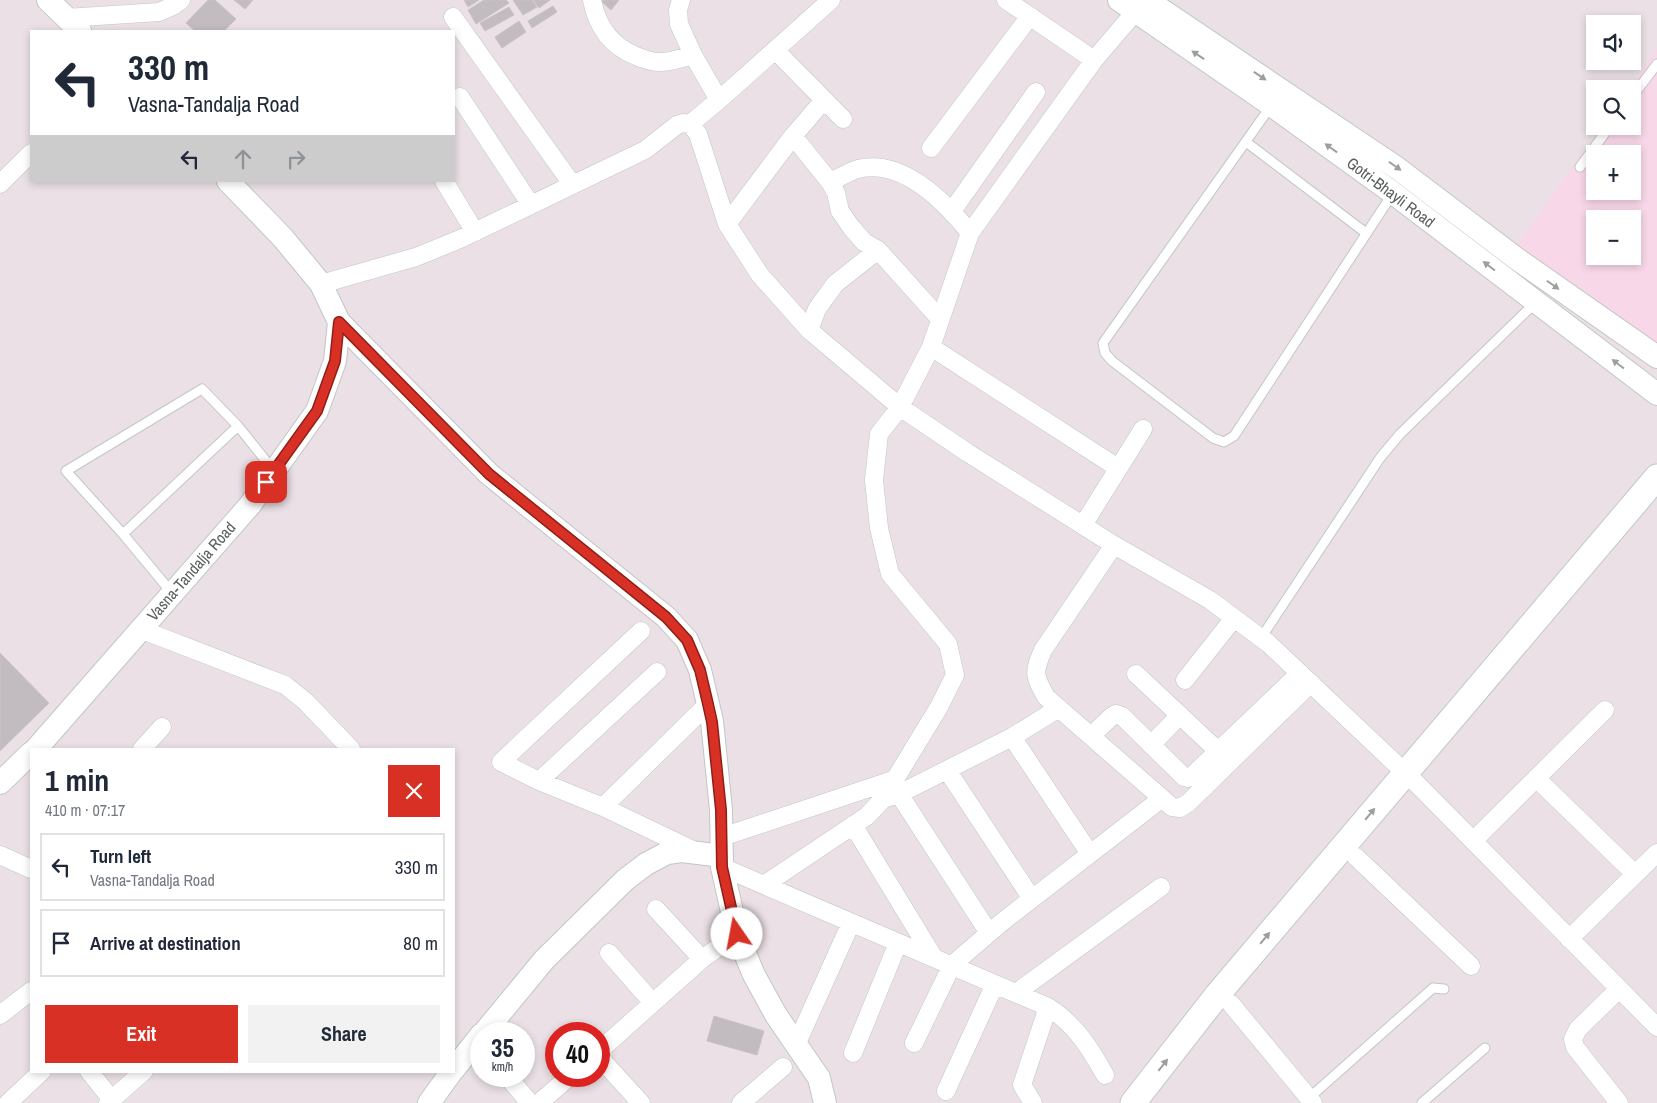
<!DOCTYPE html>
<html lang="en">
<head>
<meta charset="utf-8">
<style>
	:root { --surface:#fff; --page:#f2f2f3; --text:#1f2937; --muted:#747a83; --line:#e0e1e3; --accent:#d93025 }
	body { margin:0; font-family:"Archivo Narrow",sans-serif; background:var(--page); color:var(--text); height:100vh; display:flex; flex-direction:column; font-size:19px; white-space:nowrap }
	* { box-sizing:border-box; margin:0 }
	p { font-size:16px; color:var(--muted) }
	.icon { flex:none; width:28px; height:28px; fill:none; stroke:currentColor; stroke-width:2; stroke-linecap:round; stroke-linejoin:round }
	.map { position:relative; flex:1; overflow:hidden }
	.side { position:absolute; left:30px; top:748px; width:425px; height:325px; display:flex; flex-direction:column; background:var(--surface); border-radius:0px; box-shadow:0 2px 8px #0003 }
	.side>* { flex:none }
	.guide { position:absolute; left:30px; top:30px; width:425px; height:152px; border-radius:0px; box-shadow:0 2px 8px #0003; background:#fff; color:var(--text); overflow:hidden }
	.controls { position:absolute; left:1586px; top:15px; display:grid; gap:10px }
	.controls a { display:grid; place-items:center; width:55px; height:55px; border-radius:0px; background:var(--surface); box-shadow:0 2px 8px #0003; font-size:25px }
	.speed { position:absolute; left:470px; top:1022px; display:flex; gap:10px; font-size:25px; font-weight:700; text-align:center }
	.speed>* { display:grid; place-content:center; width:65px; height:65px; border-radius:50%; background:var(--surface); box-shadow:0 2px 8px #0003; line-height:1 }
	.speed small { font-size:12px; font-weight:400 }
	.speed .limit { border:8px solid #d22; background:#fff; color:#111 }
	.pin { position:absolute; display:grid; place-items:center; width:42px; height:42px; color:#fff; margin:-21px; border-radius:10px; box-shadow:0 2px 8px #0006 }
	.me { position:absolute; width:55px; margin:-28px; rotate:348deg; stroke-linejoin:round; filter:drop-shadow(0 0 4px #0008) }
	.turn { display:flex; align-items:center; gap:18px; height:105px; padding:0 15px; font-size:22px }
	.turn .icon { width:65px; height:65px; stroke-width:2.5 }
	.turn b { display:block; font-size:35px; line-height:42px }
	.lanes { display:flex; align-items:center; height:48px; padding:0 15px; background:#0003; justify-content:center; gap:25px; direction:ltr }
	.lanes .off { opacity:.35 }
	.round { display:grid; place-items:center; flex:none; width:52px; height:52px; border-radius:0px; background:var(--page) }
	.overview { display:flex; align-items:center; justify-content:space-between; height:85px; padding:0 15px }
	h1 { font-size:30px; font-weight:700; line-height:38px }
	.action { display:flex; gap:10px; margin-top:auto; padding:10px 15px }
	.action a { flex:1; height:58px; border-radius:0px; background:var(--accent); color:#fff; font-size:20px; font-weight:700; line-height:58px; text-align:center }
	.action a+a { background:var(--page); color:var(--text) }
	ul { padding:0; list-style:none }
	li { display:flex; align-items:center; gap:15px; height:68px; margin:0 10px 8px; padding:0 5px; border:2px solid var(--line); border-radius:0px }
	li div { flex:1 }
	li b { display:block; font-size:19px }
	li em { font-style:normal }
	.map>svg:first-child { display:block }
	.commercial { fill:#f8d7e8; fill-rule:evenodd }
	.building { fill:#c2bbc0; stroke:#cec0c8 }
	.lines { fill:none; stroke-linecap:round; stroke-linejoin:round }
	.service-casing { stroke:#c2c7c4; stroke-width:11 }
	.minor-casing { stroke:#c2c7c4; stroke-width:19 }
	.tertiary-casing { stroke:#c2c7c4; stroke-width:24 }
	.secondary-casing { stroke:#c2c9c5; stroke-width:27 }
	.service { stroke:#fff; stroke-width:9 }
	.minor { stroke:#fff; stroke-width:18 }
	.tertiary { stroke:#fff; stroke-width:22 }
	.secondary { stroke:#fff; stroke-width:25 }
	.oneway { fill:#9b9f9d }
	.route-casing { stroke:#8d1f18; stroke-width:12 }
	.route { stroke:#d93025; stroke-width:9 }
	.labels { text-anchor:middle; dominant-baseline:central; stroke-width:4; stroke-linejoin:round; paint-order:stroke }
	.street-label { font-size:16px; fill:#595f5b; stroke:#fff }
</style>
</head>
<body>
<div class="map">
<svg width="1657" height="1103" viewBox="0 0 1657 1103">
	<rect width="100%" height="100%" fill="#eae0e5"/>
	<path class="commercial" d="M 1657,49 L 1657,348 L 1512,252 L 1602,126 L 1632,126 L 1632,89 L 1629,89 ZM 1595,154 L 1632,154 L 1632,191 L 1595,191 ZM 1595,219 L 1632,219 L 1632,256 L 1595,256 Z"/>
	<path class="building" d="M 208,0 L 215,0 L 236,19 L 224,31 L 195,31 L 186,23 Z
		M 234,0 L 253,0 L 245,9 Z
		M 464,0 L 479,0 L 468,7 Z
		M 484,0 L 506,0 L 509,3 L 476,24 L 468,10 Z
		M 513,0 L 532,0 L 537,7 L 523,15 Z
		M 533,0 L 550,0 L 539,8 Z
		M 603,0 L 619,0 L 611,10 L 602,2 Z
		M 553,6 L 557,12 L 532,28 L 528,21 Z
		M 509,7 L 514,15 L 485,31 L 480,23 Z
		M 519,21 L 526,32 L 502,48 L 495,37 Z
		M 0,653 L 49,703 L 0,751 Z
		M 714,1016 L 764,1031 L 757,1055 L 707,1041 Z"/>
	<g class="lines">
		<g class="service-casing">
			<path id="service" d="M 1632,97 L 1657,64
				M 1271,106 L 1103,343 L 1105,353 L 1112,361 L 1213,438 L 1224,442 L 1234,436 L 1393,193
				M 1246,142 L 1366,233
				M 1580,167 L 1610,126
				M 123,534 L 238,426
				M 172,593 L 123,534 L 66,471 L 202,389 L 238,426 L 274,471
				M 1261,638 L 1380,458 L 1400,434 L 1536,302
				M 1309,1098 L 1433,988 L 1444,989
				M 1422,1103 L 1485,1048"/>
		</g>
		<g class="minor-casing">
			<path id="minor" d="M 592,0 C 597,26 611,46 636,56 C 643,59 651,62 659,62 C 671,62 682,58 693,55
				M 681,0 L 678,10 L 679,24 L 693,55 L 719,100
				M 1006,0 L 1094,60
				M 453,17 L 572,184
				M 66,18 L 159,12 L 173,6 L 181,0
				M 775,50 L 843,119
				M 460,97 L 531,205
				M 824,100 L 793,136 L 830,182 L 836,193 L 840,211 L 851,227 L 864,242 L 878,250 L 940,319
				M 690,124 L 719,100 L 831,0
				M 931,148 L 1030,16
				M 444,181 L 475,232
				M 830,182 C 839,178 848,172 858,169 C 903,158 945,202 970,233
				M 0,184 L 31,153
				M 952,211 L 1036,92
				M 727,224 L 793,136
				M 321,284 L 416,257 L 460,239 L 645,150 L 677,125 L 683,123 L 690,124 L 698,134 L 727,224 L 760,275 L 809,330 L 900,407 L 968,453 L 1114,545 L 1210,600 L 1269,644 L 1417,784 L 1657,1027
				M 809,330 L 817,309 L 835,284 L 878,250
				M 931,347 L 1118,468
				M 1083,525 L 1143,429
				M 1114,545 L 1043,650 C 1033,673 1034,675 1046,697 L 1172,807 L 1180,808 L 1188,803 L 1311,683
				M 140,629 L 285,685 L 306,702 L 351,749
				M 641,631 L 501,762 L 539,781 L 603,807 L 695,851
				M 1136,674 L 1218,751
				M 1185,680 L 1234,618
				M 1091,736 L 1111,717 L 1116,714 L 1122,716 L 1184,777 L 1188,778 L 1192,776 L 1300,673
				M 1151,745 L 1180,715
				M 142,749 L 162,727
				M 947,770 L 1032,899
				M 1536,778 L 1635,874
				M 539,781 L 657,672
				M 899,794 L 989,933
				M 883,799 L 899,794 L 1012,737 L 1059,708
				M 603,807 L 708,704
				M 853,825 L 934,958
				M 722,837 L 896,779
				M 1473,841 L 1605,710
				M 1090,854 L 1161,799
				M 0,855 L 31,869
				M 1356,857 L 1471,966
				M 722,867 L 1048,1007 C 1075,1024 1090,1048 1105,1075
				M 764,885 L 867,816 L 883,799 L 939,707 L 955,675 L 948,644 L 890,574 L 879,528 L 874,480 L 879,434 L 900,407 L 931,347 L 970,233 L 1094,60 L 1135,12 L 1142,0
				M 656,909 L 702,959
				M 1569,939 L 1657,853
				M 609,953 L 653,1003
				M 1619,989 L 1578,1029 L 1573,1039 L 1575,1047 L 1619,1103
				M 1016,993 L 1161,887
				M 1231,1004 L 1313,1103
				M 0,1015 L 31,991
				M 914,1043 L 952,965 L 1002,922 L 1090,854 L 1012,737
				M 796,1045 L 851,923
				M 599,1051 L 702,959 L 737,934
				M 853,1053 L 898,943
				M 599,1057 L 641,1103
				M 89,1071 L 112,1100
				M 507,1076 L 530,1103
				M 946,1091 L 995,984
				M 8,1103 L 42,1071
				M 108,1103 L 144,1071
				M 539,1103 L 570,1076
				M 741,1103 L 783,1067
				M 1033,1103 L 1022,1085 L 1048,1007"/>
		</g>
		<g class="tertiary-casing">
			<path id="tertiary" d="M 48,0 L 80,31
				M 1119,0 L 1271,105 L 1393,193 L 1657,394
				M 1147,0 L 1397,168 L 1517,259 L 1657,357
				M 339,322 L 489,474 L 666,617 L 687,640 L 700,670 L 712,721 L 721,810 L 722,867 L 737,934 L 754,975 L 776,1015 L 819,1078 L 825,1103
				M 36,749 L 250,505 L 317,411 L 335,361 L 339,322 L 321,284 L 283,238 L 228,181
				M 0,783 L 31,753
				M 483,1034 L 544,960 L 625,880 L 646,864 L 667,853 L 682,851 L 722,856
				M 454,1069 L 481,1035
				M 429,1103 L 452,1071"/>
		</g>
		<g class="secondary-casing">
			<path id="secondary" d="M 1133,1103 L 1218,994 L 1657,477"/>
		</g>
		<use href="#service" class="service"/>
		<use href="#minor" class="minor"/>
		<use href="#tertiary" class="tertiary"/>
		<use href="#secondary" class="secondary"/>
	</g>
	<defs><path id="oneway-solid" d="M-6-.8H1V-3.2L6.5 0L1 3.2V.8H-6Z" transform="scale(1.25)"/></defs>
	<g class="oneway">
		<use href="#oneway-solid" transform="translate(1198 55) rotate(-146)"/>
		<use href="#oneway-solid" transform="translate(1260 76) rotate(34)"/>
		<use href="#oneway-solid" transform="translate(1331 148) rotate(-144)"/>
		<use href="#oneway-solid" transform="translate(1395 166) rotate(35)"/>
		<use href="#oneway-solid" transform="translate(1489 266) rotate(-143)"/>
		<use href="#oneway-solid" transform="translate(1553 285) rotate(35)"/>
		<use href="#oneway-solid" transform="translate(1618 364) rotate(-143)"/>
		<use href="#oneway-solid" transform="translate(1370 814) rotate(-50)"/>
		<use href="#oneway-solid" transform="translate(1265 938) rotate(-50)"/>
		<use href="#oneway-solid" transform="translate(1163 1065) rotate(-52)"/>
	</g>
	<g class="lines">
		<g class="route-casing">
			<path id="route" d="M 266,482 L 317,411 L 335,361 L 339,322 L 489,474 L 666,617 L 687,640 L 700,670 L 708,704 L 712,722 L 721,810 L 722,867 L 737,934"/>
		</g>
		<use href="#route" class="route"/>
	</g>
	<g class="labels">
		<g class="street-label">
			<text transform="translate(1391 192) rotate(37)">Gotri-Bhayli Road</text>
			<text transform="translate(191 571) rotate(-49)">Vasna-Tandalja Road</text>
		</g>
	</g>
</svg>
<div class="controls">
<a><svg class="icon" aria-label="sound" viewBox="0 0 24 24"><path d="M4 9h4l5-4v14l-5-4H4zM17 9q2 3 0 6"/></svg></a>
<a><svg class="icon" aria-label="search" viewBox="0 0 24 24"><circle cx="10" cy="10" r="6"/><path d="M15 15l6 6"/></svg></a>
<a>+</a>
<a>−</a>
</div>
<div class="speed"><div>35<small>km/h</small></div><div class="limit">40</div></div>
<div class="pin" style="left:266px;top:482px;background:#d93025"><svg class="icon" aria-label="arrive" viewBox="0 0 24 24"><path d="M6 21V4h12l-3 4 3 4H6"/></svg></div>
<svg class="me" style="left:737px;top:934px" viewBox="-20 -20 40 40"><circle r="19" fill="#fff"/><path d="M0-13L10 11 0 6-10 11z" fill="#d93025"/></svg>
<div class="guide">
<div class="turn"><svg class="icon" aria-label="left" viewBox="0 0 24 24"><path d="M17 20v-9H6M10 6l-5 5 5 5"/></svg><div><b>330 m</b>Vasna-Tandalja Road</div></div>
<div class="lanes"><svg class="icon" aria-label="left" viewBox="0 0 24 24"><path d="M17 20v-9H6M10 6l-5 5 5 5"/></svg><svg class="icon off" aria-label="ahead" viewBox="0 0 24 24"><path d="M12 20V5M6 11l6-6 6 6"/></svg><svg class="icon off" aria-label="right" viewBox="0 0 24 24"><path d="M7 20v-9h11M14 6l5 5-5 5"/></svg></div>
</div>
<section class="side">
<div class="overview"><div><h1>1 min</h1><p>410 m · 07:17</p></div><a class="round" style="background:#d93025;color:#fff"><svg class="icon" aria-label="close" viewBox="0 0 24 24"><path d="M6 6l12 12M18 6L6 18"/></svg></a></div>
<ul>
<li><svg class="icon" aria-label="left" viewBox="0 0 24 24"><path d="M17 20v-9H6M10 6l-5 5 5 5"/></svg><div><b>Turn left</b><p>Vasna-Tandalja Road</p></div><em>330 m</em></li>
<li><svg class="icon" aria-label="arrive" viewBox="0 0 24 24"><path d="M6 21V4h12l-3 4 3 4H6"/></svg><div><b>Arrive at destination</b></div><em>80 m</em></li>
</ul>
<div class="action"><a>Exit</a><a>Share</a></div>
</section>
</div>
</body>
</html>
